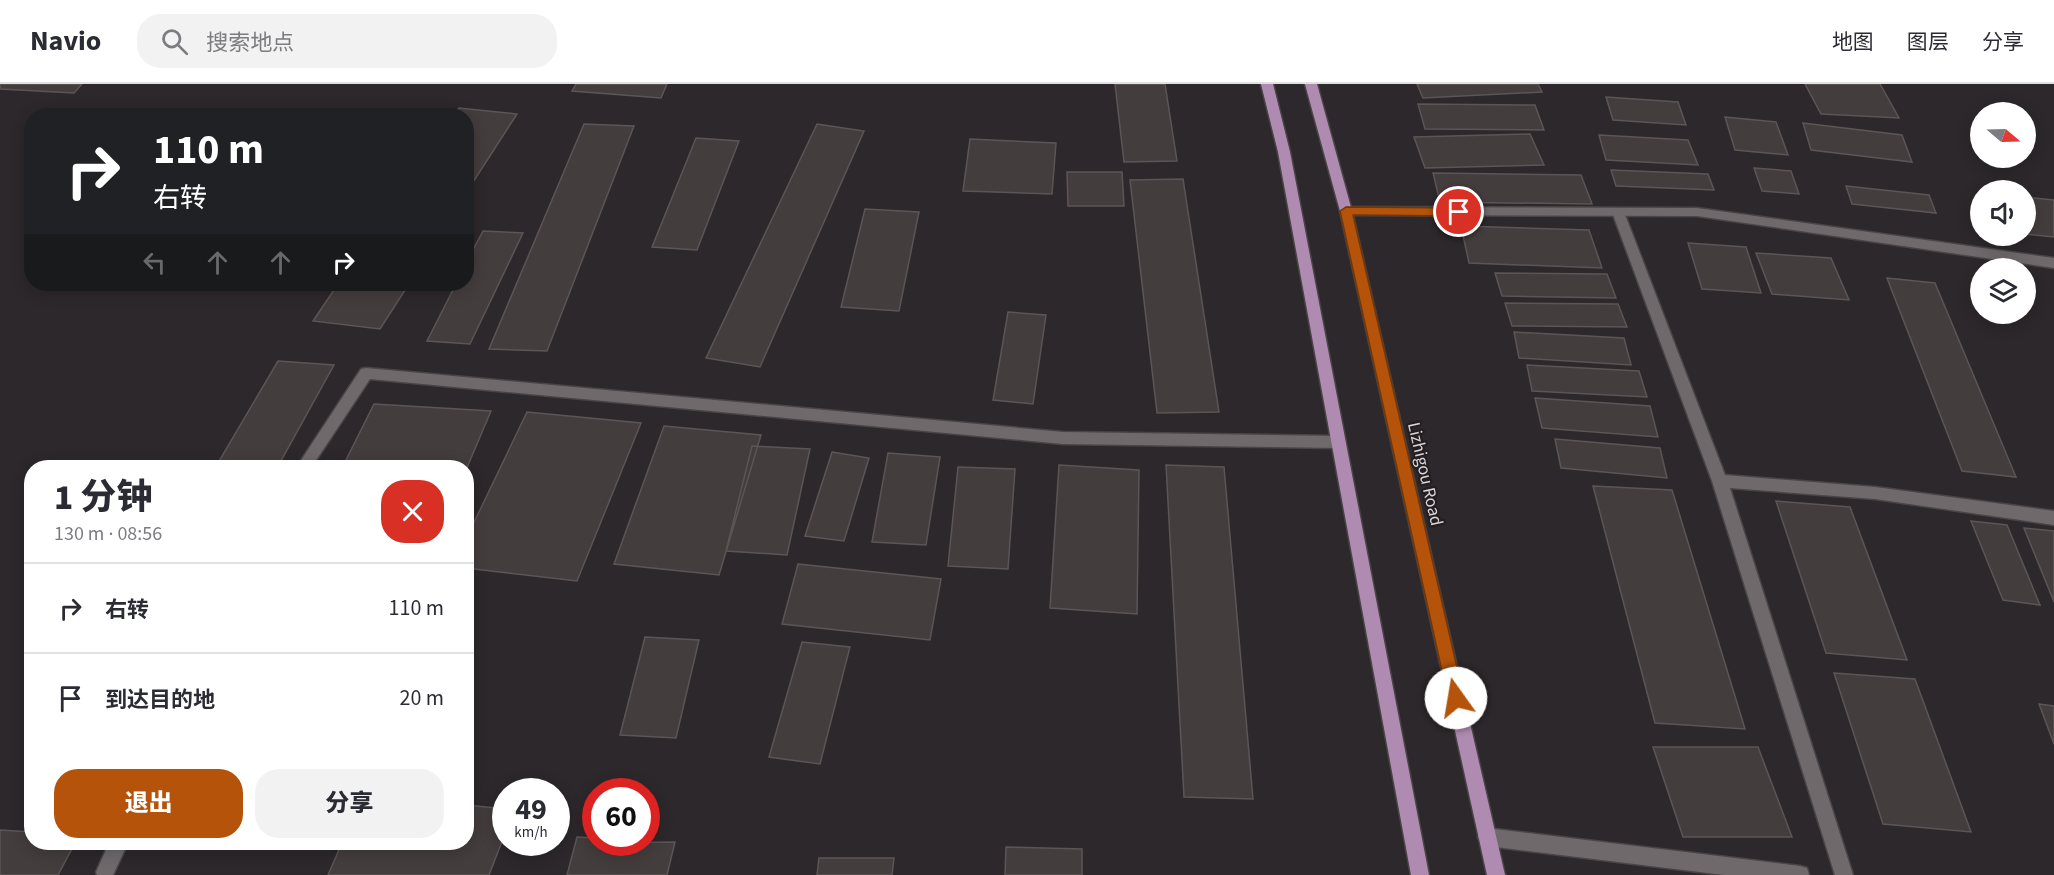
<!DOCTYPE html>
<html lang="zh">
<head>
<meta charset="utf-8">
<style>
	:root { --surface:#fff; --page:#f2f2f3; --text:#2b2b33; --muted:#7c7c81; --line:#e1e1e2; --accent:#b45309 }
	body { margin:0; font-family:"Source Sans 3","Noto Sans SC",sans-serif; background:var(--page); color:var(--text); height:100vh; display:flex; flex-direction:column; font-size:22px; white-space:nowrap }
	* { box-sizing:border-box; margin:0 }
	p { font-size:20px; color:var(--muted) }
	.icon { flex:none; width:33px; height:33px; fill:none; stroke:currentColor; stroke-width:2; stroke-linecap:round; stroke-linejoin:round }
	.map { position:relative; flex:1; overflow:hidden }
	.details { position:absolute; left:24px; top:376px; width:450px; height:390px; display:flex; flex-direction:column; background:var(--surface); border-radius:24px; box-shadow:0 3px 15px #0003 }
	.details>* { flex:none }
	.top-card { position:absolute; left:24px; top:24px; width:450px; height:183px; border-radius:24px; box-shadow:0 3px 15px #0003; background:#202124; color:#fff; overflow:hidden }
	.needle { width:39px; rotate:109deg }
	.fabs { position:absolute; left:1970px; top:18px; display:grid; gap:12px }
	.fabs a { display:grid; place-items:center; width:66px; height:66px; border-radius:50%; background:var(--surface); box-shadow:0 3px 15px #0003; font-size:30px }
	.speed { position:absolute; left:492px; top:694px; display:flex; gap:12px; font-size:30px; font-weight:700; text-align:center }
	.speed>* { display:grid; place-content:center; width:78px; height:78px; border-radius:50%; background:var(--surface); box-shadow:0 3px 15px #0003; line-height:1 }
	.speed small { font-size:15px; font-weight:400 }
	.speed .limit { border:9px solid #d22; background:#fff; color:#111 }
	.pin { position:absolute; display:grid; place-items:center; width:51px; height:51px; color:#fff; margin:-26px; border:3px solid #fff; border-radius:50%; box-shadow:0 2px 6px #0007 }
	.me { position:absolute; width:66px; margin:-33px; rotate:347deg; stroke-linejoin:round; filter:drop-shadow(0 0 4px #0008) }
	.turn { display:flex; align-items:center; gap:21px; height:126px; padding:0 30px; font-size:27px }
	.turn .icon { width:78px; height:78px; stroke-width:2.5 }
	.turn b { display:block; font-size:42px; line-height:51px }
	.lanes { display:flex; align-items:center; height:57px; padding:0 30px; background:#0003; justify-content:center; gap:30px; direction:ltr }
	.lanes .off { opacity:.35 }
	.round { display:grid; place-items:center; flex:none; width:63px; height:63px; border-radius:24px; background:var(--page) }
	.overview { display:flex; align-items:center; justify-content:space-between; height:102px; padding:0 30px }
	h1 { font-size:36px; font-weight:800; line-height:45px }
	.action { display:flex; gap:12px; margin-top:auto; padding:12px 30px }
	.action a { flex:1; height:69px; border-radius:24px; background:var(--accent); color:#fff; font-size:24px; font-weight:800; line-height:69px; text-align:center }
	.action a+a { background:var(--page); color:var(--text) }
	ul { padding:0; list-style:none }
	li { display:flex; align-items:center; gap:18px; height:90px; padding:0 30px; border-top:2px solid var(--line) }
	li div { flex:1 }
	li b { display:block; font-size:22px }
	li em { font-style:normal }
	header { display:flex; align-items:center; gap:36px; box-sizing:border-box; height:84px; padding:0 30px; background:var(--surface); border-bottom:2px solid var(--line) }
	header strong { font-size:28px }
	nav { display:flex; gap:33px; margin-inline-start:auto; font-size:21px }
	.search { width:420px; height:54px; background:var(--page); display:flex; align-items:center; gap:15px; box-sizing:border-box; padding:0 21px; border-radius:24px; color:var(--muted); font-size:22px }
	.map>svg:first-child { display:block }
	.building { fill:#443d3e; stroke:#5c5556; stroke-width:1.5 }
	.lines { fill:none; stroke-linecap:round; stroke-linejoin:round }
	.service-casing { stroke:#494446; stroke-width:3 }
	.minor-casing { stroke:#494446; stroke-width:3 }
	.primary-casing { stroke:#494446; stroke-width:3 }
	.service { fill:#6f696c; fill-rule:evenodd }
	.minor { fill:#6f696c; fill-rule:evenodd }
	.primary { fill:#b08bb1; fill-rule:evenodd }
	.route { fill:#b45309; stroke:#753606; stroke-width:1.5 }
	.labels { text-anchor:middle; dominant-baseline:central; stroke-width:4.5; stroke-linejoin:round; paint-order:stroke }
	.street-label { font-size:18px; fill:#d9d6d7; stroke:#241e21 }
</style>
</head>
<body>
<header>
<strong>Navio</strong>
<div class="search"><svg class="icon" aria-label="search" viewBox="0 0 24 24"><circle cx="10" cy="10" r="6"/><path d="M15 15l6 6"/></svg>搜索地点</div>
<nav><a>地图</a><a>图层</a><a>分享</a></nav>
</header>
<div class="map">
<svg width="2054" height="791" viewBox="0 0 2054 791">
	<rect width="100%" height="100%" fill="#2d282b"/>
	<path class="building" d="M 0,0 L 82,0 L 74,9 L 0,5 Z
		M 576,0 L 667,0 L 661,14 L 572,7 Z
		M 1115,0 L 1165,0 L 1177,77 L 1124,78 Z
		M 1417,0 L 1538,0 L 1542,8 L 1423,14 Z
		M 1805,0 L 1880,0 L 1899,34 L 1821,30 Z
		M 1606,13 L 1678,18 L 1686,41 L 1613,36 Z
		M 1418,20 L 1535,21 L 1544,46 L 1425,45 Z
		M 459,24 L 517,30 L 466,109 L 466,32 L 453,32 Z
		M 1725,33 L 1776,38 L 1788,71 L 1735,66 Z
		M 1803,39 L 1902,51 L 1912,78 L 1811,66 Z
		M 584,40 L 634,42 L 547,267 L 489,265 Z
		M 817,40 L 864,47 L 760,283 L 706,274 Z
		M 1530,50 L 1544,81 L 1425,84 L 1414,53 Z
		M 1599,51 L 1688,56 L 1698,81 L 1606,76 Z
		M 696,54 L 739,57 L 697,166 L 652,163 Z
		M 970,55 L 1056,59 L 1052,110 L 963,107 Z
		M 1754,84 L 1791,87 L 1799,110 L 1762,107 Z
		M 1611,86 L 1708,90 L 1714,106 L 1616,102 Z
		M 1067,88 L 1122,88 L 1124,122 L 1068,122 Z
		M 1433,89 L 1581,91 L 1592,120 L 1440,118 Z
		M 1183,95 L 1219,328 L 1157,329 L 1130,96 Z
		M 1846,102 L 1929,111 L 1936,129 L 1852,120 Z
		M 2025,113 L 2054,116 L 2054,153 L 2025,150 Z
		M 865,125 L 919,128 L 899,227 L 841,223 Z
		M 1461,142 L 1589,146 L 1602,184 L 1469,179 Z
		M 483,147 L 523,149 L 470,260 L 427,257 L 456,200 L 466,200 L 466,179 Z
		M 1688,159 L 1746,163 L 1761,209 L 1702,205 Z
		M 1756,169 L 1831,174 L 1849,216 L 1772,210 Z
		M 1495,189 L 1607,190 L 1616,214 L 1502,212 Z
		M 1887,194 L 1935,199 L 2016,393 L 1962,387 Z
		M 338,200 L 409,200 L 380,245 L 313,237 Z
		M 1505,219 L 1618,220 L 1627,243 L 1512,242 Z
		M 1008,228 L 1046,231 L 1033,320 L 993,316 Z
		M 1514,248 L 1624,254 L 1631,281 L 1519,274 Z
		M 278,277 L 334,281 L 277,384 L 215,384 Z
		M 1527,281 L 1639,287 L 1647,313 L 1532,307 Z
		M 1535,314 L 1650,322 L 1658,353 L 1542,344 Z
		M 374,320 L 491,327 L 466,386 L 342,384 Z
		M 527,328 L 641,339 L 577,497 L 466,484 L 466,455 Z
		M 664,342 L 761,351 L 719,491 L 614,480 Z
		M 1555,355 L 1660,364 L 1667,394 L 1561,384 Z
		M 752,362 L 810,365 L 787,471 L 726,467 Z
		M 832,368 L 869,374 L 844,457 L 805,452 Z
		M 888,369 L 940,373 L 926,461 L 872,458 Z
		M 1059,381 L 1139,386 L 1137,530 L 1050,524 Z
		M 1166,381 L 1224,383 L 1253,715 L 1184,713 Z
		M 958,383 L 1015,385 L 1008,485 L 948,482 Z
		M 1593,402 L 1672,406 L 1745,645 L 1655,639 Z
		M 1776,417 L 1850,423 L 1907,576 L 1826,569 Z
		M 1971,437 L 2007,441 L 2040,521 L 2003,516 Z
		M 2024,444 L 2054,447 L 2054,518 Z
		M 798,480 L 941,495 L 930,556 L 782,540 Z
		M 645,553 L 699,556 L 676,654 L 620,651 Z
		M 802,558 L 850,563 L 820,680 L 769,673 Z
		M 1834,589 L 1915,595 L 1971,748 L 1883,740 Z
		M 2039,620 L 2054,622 L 2054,660 Z
		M 1653,663 L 1758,663 L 1792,753 L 1683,753 Z
		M 466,721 L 506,725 L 506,747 L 489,791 L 328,791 L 342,759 L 466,759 Z
		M 0,746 L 32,748 L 32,759 L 75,759 L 58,791 L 0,791 Z
		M 577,753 L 596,754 L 596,759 L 675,758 L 667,791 L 567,791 Z
		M 1006,763 L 1082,765 L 1082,791 L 1005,791 Z
		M 819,774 L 894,774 L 892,791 L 817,791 Z"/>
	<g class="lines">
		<g class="service-casing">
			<path id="service" d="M 1618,124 L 1624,128 L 1725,391 L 1875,403 L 2054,427 L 2054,441 L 1875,415 L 1730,404 L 1853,791 L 1835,791 L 1712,397 L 1612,128 Z
				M 366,284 L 1063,348 L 1338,352 L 1343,354 L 1345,358 L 1343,362 L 1338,364 L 1063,360 L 370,295 L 311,384 L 296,384 L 361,285 Z
				M 109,759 L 128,759 L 113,791 L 97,791 L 96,788 Z"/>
		</g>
		<g class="minor-casing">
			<path id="minor" d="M 1346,123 L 1697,124 L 2054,174 L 2054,184 L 1697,132 L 1346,131 L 1340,127 Z
				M 1487,744 L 1800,782 L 1807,784 L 1809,791 L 1724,791 L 1487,762 L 1481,759 L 1478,753 L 1481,747 Z"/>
		</g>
		<g class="primary-casing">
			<path id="primary" d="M 1261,0 L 1273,0 L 1290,68 L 1429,791 L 1411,791 L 1278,68 Z
				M 1305,0 L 1317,0 L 1352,127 L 1505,791 L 1487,791 L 1340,127 Z"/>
		</g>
		<use href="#service" class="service"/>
		<use href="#minor" class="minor"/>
		<use href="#primary" class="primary"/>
	</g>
	<path class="route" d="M 1346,123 L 1459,124 L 1465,128 L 1459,132 L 1353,131 L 1464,614 L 1461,619 L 1456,621 L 1450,619 L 1448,614 L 1340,127 Z"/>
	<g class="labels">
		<g class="street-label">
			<text transform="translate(1425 390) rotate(77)">Lizhigou Road</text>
		</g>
	</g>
</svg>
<div class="fabs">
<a><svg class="needle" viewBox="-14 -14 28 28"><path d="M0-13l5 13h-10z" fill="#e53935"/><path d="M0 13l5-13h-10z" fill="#7c7c81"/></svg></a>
<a><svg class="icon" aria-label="sound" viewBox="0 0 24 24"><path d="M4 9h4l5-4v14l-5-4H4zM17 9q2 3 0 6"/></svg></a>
<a><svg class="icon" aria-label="layers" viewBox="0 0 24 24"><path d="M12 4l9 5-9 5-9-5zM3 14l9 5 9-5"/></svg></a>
</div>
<div class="speed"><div>49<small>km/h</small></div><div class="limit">60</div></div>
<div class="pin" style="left:1459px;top:128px;background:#d93025"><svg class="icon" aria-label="arrive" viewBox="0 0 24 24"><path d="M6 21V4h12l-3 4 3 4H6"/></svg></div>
<svg class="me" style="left:1456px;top:614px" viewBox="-20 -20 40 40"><circle r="19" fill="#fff"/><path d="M0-13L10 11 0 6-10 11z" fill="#b45309"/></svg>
<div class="top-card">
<div class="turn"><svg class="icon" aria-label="right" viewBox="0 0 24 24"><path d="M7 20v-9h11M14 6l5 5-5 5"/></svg><div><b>110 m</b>右转</div></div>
<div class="lanes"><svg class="icon off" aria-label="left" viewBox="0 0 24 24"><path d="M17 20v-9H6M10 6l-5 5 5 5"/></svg><svg class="icon off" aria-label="ahead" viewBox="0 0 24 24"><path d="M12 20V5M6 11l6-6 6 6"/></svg><svg class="icon off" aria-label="ahead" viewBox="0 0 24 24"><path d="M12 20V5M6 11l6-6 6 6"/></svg><svg class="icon" aria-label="right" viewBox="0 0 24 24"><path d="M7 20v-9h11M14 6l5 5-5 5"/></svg></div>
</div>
<section class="details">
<div class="overview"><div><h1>1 分钟</h1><p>130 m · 08:56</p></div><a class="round" style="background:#d93025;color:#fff"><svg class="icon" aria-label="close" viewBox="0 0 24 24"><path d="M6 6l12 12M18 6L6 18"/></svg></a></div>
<ul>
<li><svg class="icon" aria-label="right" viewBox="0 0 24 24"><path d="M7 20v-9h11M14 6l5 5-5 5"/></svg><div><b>右转</b></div><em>110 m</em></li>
<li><svg class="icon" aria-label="arrive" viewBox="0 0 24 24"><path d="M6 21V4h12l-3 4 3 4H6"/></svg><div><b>到达目的地</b></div><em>20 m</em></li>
</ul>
<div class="action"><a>退出</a><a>分享</a></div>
</section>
</div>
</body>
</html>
